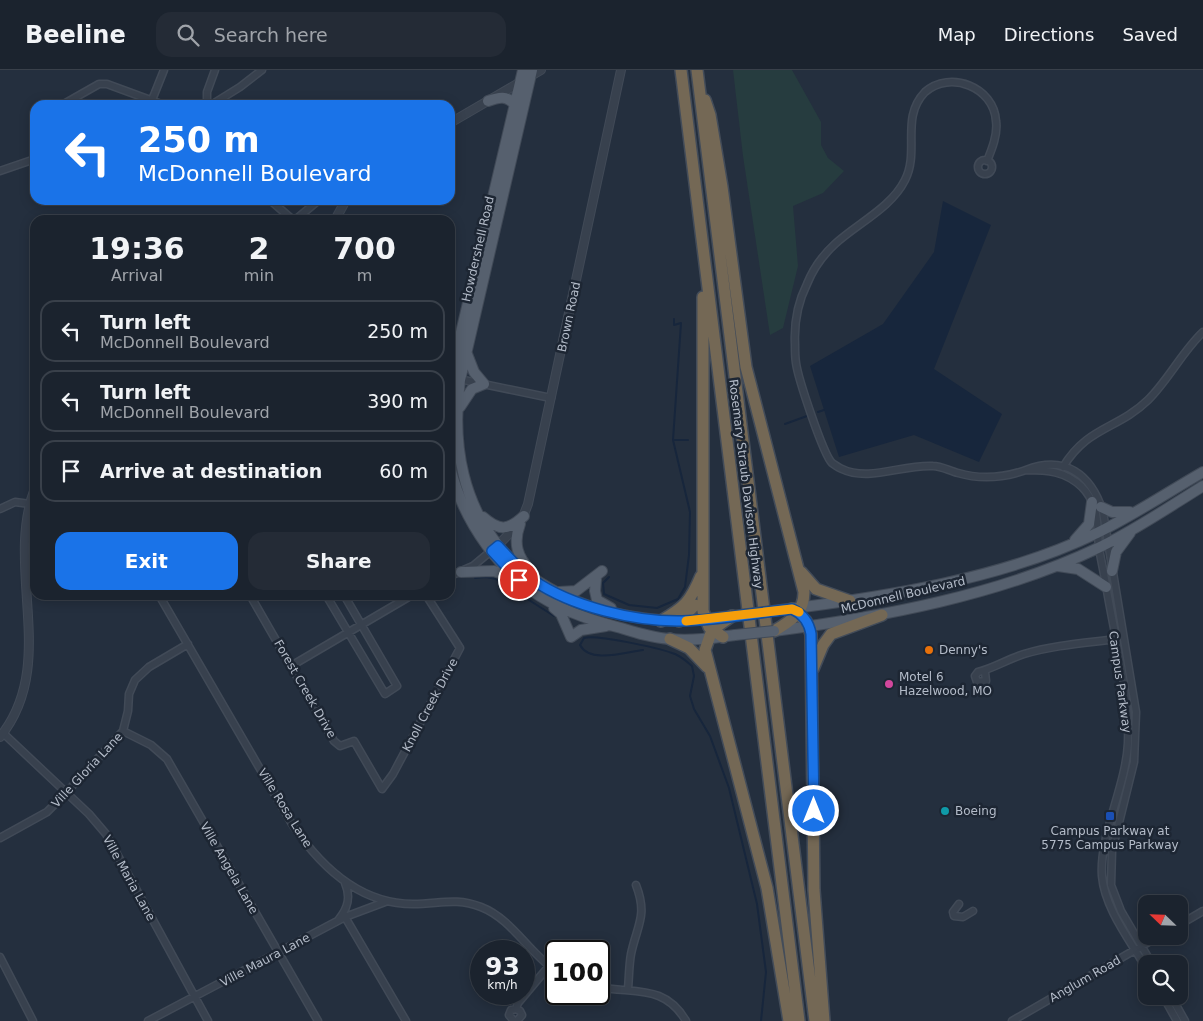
<!DOCTYPE html>
<html lang="en">
<head>
<meta charset="utf-8">
<style>
	:root { --surface:#1b232e; --page:#242b36; --text:#f1f3f6; --muted:#a0a4aa; --line:#39404a; --accent:#1a73e8 }
	body { margin:0; font-family:"DejaVu Sans",sans-serif; background:var(--page); color:var(--text); height:100vh; display:flex; flex-direction:column; font-size:19px; white-space:nowrap }
	* { box-sizing:border-box; margin:0 }
	p { font-size:16px; color:var(--muted) }
	.icon { flex:none; width:28px; height:28px; fill:none; stroke:currentColor; stroke-width:2; stroke-linecap:round; stroke-linejoin:round }
	.map { position:relative; flex:1; overflow:hidden }
	.details { position:absolute; left:30px; top:145px; width:425px; height:385px; display:flex; flex-direction:column; background:var(--surface); border-radius:15px; box-shadow:0 2px 12px #0003,0 0 0 1px var(--line) }
	.details>* { flex:none }
	.banner { position:absolute; left:30px; top:30px; width:425px; height:105px; border-radius:15px; box-shadow:0 2px 12px #0003,0 0 0 1px var(--line); background:#1a73e8; color:#fff; overflow:hidden }
	.needle { width:32px; rotate:293deg }
	.fabs { position:absolute; left:1138px; top:825px; display:grid; gap:10px }
	.fabs a { display:grid; place-items:center; width:50px; height:50px; border-radius:10px; background:var(--surface); box-shadow:0 2px 12px #0003,0 0 0 1px var(--line); font-size:25px }
	.speed { position:absolute; left:470px; top:870px; display:flex; gap:10px; font-size:25px; font-weight:700; text-align:center }
	.speed>* { display:grid; place-content:center; width:65px; height:65px; border-radius:50%; background:var(--surface); box-shadow:0 2px 12px #0003,0 0 0 1px var(--line); line-height:1 }
	.speed small { font-size:12px; font-weight:400 }
	.speed .limit { border:2px solid #111; border-radius:8px; background:#fff; color:#111 }
	.pin { position:absolute; display:grid; place-items:center; width:42px; height:42px; color:#fff; margin:-21px; border:2px solid #fff; border-radius:50%; box-shadow:0 1px 5px #0007 }
	.me { position:absolute; width:55px; margin:-28px; rotate:0deg; stroke-linejoin:round; filter:drop-shadow(0 0 4px #0008) }
	.turn { display:flex; align-items:center; gap:18px; height:105px; padding:0 25px; font-size:22px }
	.turn .icon { width:65px; height:65px; stroke-width:2.5 }
	.turn b { display:block; font-size:35px; line-height:42px }
	.eta { display:flex; justify-content:space-evenly; align-items:center; height:85px; text-align:center }
	.eta b { font-size:30px; font-weight:600; line-height:35px }
	.button { display:flex; gap:10px; margin-top:auto; padding:10px 25px }
	.button a { flex:1; height:58px; border-radius:15px; background:var(--accent); color:#fff; font-size:20px; font-weight:600; line-height:58px; text-align:center }
	.button a+a { background:var(--page); color:var(--text) }
	ul { padding:0; list-style:none }
	li { display:flex; align-items:center; gap:15px; height:62px; margin:0 10px 8px; padding:0 15px; border:2px solid var(--line); border-radius:15px }
	li div { flex:1 }
	li b { display:block; font-size:19px }
	li em { font-style:normal }
	header { display:flex; align-items:center; gap:30px; box-sizing:border-box; height:70px; padding:0 25px; background:var(--surface); border-bottom:1px solid var(--line) }
	header strong { font-size:24px }
	nav { display:flex; gap:28px; margin-inline-start:auto; font-size:18px }
	.search { width:350px; height:45px; background:var(--page); display:flex; align-items:center; gap:12px; box-sizing:border-box; padding:0 18px; border-radius:15px; color:var(--muted); font-size:19px }
	.map>svg:first-child { display:block }
	.green { fill:#263c3f }
	.water { fill:#17263c }
	.lines { fill:none; stroke-linecap:round; stroke-linejoin:round }
	.stream { stroke:#17263c; stroke-width:2 }
	.minor-casing { stroke:#414a57; stroke-width:9 }
	.tertiary-casing { stroke:#414a57; stroke-width:10 }
	.primary-casing { stroke:#414a57; stroke-width:12 }
	.motorway-casing { stroke:#434c59; stroke-width:14 }
	.minor { stroke:#38414e; stroke-width:6 }
	.tertiary { stroke:#38414e; stroke-width:8 }
	.primary { stroke:#56606e; stroke-width:10 }
	.motorway { stroke:#746855; stroke-width:11 }
	.primary-bridge-casing { stroke:#414a57; stroke-width:12; stroke-linecap:butt }
	.primary-bridge { stroke:#56606e; stroke-width:10 }
	.route-casing { stroke:#114b97; stroke-width:12 }
	.route { stroke:#1a73e8; stroke-width:9 }
	.slow { stroke:#f59e0b; stroke-width:9 }
	.food-dot { fill:#e8710a; stroke:#1d2633; stroke-width:2 }
	.hotel-dot { fill:#d1479c; stroke:#1d2633; stroke-width:2 }
	.culture-dot { fill:#0f9aa8; stroke:#1d2633; stroke-width:2 }
	.transit-dot { fill:#1a4fb4; stroke:#1d2633; stroke-width:2 }
	.labels { text-anchor:middle; dominant-baseline:central; stroke-width:5; stroke-linejoin:round; paint-order:stroke }
	.street-label { font-size:12px; fill:#b4bcc9; stroke:#1d2633 }
	.poi-label { font-size:12px; fill:#b4bcc9; stroke:#1d2633; text-anchor:start }
</style>
</head>
<body>
<header>
<strong>Beeline</strong>
<div class="search"><svg class="icon" aria-label="search" viewBox="0 0 24 24"><circle cx="10" cy="10" r="6"/><path d="M15 15l6 6"/></svg>Search here</div>
<nav><a>Map</a><a>Directions</a><a>Saved</a></nav>
</header>
<div class="map">
<svg width="1203" height="951" viewBox="0 0 1203 951">
	<rect width="100%" height="100%" fill="#242f3e"/>
	<path class="green" d="M 733,0 L 792,0 L 821,52 L 821,75 L 828,88 L 844,101 L 823,123 L 793,136 L 798,196 L 783,258 L 770,265 L 743,86 Z"/>
	<path class="water" d="M 943,131 L 991,155 L 934,299 L 1002,344 L 979,392 L 914,365 L 839,387 L 810,296 L 883,254 L 934,182 Z"/>
	<g class="lines">
		<path class="stream" d="M 818,342 L 824,340
			M 785,354 L 807,346
			M 673,370 L 688,370
			M 609,507 L 603,513 L 604,524 L 629,535 L 657,538 L 678,529 L 685,517 L 689,485 L 690,442 L 673,370 L 681,253 L 674,255 L 674,249
			M 475,508 L 486,507 L 496,509 L 554,546
			M 643,580 C 626,582 590,594 580,575 L 584,568 C 596,564 658,578 672,583 C 680,585 686,591 692,596 L 694,606 L 690,626 L 694,639 L 710,666 L 729,718 L 757,834 L 766,902 L 761,951"/>
		<g class="minor-casing">
			<path id="minor" d="M 62,35 L 99,14 L 107,14 L 164,35
				M 150,35 L 164,0
				M 207,35 L 207,22 L 215,0
				M 211,35 L 240,17 L 262,0
				M978 97a7 7 0 1 1 14 0a7 7 0 1 1-14 0Z
				M 987,91 C 992,79 998,64 996,51 C 994,17 950,0 925,22 C 900,48 920,81 905,110 C 891,138 858,153 835,174 C 823,185 813,199 807,214 C 798,232 794,254 795,274 C 795,280 795,287 796,293 C 798,308 823,384 832,393 C 835,395 839,398 842,399 C 869,412 903,394 933,396 C 941,396 950,401 958,403 C 982,410 1003,408 1026,400
				M 0,101 L 35,89
				M 270,130 L 293,150
				M 295,150 L 319,130
				M 459,309 L 551,328
				M 35,327 L 35,331
				M 1063,397 C 1088,356 1117,360 1148,330 C 1169,309 1182,282 1203,262
				M 0,439 L 15,432 L 30,434
				M 450,506 L 473,496 L 491,481
				M 159,525 L 292,754 C 320,796 359,834 413,834 C 440,834 455,827 481,837 C 512,849 529,883 556,901
				M 250,525 L 334,671 L 340,676 L 354,671 L 382,719 L 393,704 L 460,578 L 426,525
				M 326,525 L 385,624 L 397,616 L 344,525
				M 291,596 L 412,525
				M 985,602 L 986,611 L 977,612 L 975,606 L 978,602 C 992,599 1008,589 1024,584 C 1054,575 1086,573 1117,569
				M 123,661 L 151,675 L 167,689 L 318,951
				M 3,663 L 89,744 L 106,764 L 208,951
				M 0,768 L 47,742 L 66,723 L 123,661 L 128,641 L 129,624 L 135,610 L 149,597 L 188,574
				M 959,834 L 953,842 L 954,846 L 963,847 L 973,841
				M 345,847 L 406,951
				M 339,849 C 348,838 351,827 345,813
				M 1179,855 L 1203,841
				M 0,887 L 33,951
				M 1146,898 C 1130,870 1105,839 1102,806 C 1099,766 1126,716 1128,673 C 1130,624 1114,564 1106,515 C 1104,503 1101,490 1099,478 C 1098,467 1098,455 1096,444 C 1094,435 1089,424 1082,417 C 1065,401 1047,400 1026,400 C 1065,385 1091,404 1103,442 L 1136,642 L 1134,692 L 1112,781 L 1111,815 L 1121,841 L 1152,894
				M 599,917 C 634,924 665,914 686,951
				M 628,919 C 629,908 629,895 631,884 C 637,855 648,846 636,815
				M 1163,926 L 1177,951
				M 1171,926 L 1185,951
				M 516,939 L 518,933 L 549,896
				M 148,951 L 345,847 L 385,832
				M 514,951 L 509,945 L 511,940 L 516,939 L 520,941 L 522,945 L 517,951
				M 1012,951 L 1159,866"/>
		</g>
		<g class="tertiary-casing">
			<path id="tertiary" d="M 450,53 L 541,0
				M 335,150 L 346,130
				M 495,478 L 521,452 L 528,434 L 621,0
				M 0,667 C 59,594 4,499 35,418"/>
		</g>
		<g class="primary-casing">
			<path id="primary" d="M 532,0 L 460,310 C 441,450 521,539 660,550 C 684,552 708,549 732,546
				M 488,31 C 499,27 507,25 515,35
				M 450,309 L 523,0
				M 460,337 L 472,319 L 484,314 L 474,302 L 467,284
				M 450,397 C 463,451 501,506 550,532 C 572,544 597,552 621,558 C 637,563 653,568 670,569 C 692,571 713,568 735,565
				M 1101,437 L 1112,442 L 1130,442
				M 483,447 C 499,461 508,461 524,446
				M 520,454 C 513,473 517,487 531,501
				M 1075,470 L 1089,454 L 1092,432
				M 1058,496 L 1078,499 L 1106,517
				M 1112,501 L 1116,482 L 1130,463
				M 461,502 L 494,501 L 514,508
				M 596,509 L 595,521 L 597,530 L 611,538
				M 559,522 L 576,521 L 602,501
				M 554,538 L 561,544 L 571,567 L 581,560 L 606,556
				M 780,540 C 885,527 1002,509 1097,463 C 1134,445 1168,422 1203,402
				M 774,561 C 882,547 999,525 1098,478 C 1134,461 1169,437 1203,416"/>
		</g>
		<g class="motorway-casing">
			<path id="motorway" d="M 681,0 L 799,951
				M 697,0 L 815,951
				M 705,30 L 710,45 L 722,117 L 746,297 L 804,522 C 804,543 791,551 774,561
				M 703,227 L 703,541 L 709,557 L 723,567
				M 801,502 L 816,519 L 850,531
				M 792,539 L 806,551 L 811,564 L 814,820 L 824,951
				M 732,546 L 712,560 L 705,580 L 767,818 L 789,951
				M 661,551 C 685,537 690,532 701,506
				M 679,551 L 695,535
				M 670,569 L 689,578 L 707,597
				M 813,599 L 823,575 L 831,564 L 882,545"/>
		</g>
		<use href="#minor" class="minor"/>
		<use href="#tertiary" class="tertiary"/>
		<use href="#primary" class="primary"/>
		<use href="#motorway" class="motorway"/>
		<g class="primary-bridge-casing">
			<path id="primary-bridge" d="M 732,546 L 780,540
				M 735,565 L 774,561"/>
		</g>
		<use href="#primary-bridge" class="primary-bridge"/>
	</g>
	<g class="lines">
		<g class="route-casing">
			<path id="route" d="M 519,510 L 492,481 L 498,476 C 509,488 520,500 533,510 C 572,537 636,552 682,551 C 719,550 755,543 792,539 C 803,544 809,552 811,564 L 814,741"/>
		</g>
		<use href="#route" class="route"/>
		<path class="slow" d="M 686,551 L 792,539 L 799,542"/>
	</g>
	<circle class="food-dot" cx="929" cy="580" r="5"/>
	<circle class="hotel-dot" cx="889" cy="614" r="5"/>
	<circle class="culture-dot" cx="945" cy="741" r="5"/>
	<rect class="transit-dot" x="1105" y="741" width="10" height="10" rx="2.5"/>
	<g class="labels">
		<g class="street-label">
			<text transform="translate(478 179) rotate(-77)">Howdershell Road</text>
			<text transform="translate(569 247) rotate(-78)">Brown Road</text>
			<text transform="translate(746 414) rotate(83)">Rosemary Straub Davison Highway</text>
			<text transform="translate(903 525) rotate(-13)">McDonnell Boulevard</text>
			<text transform="translate(1120 612) rotate(82)">Campus Parkway</text>
			<text transform="translate(305 619) rotate(60)">Forest Creek Drive</text>
			<text transform="translate(430 635) rotate(-62)">Knoll Creek Drive</text>
			<text transform="translate(87 700) rotate(-47)">Ville Gloria Lane</text>
			<text transform="translate(285 738) rotate(58)">Ville Rosa Lane</text>
			<text transform="translate(229 798) rotate(60)">Ville Angela Lane</text>
			<text transform="translate(129 808) rotate(61)">Ville Maria Lane</text>
			<text transform="translate(265 890) rotate(-28)">Ville Maura Lane</text>
			<text transform="translate(1085 909) rotate(-30)">Anglum Road</text>
		</g>
		<g class="poi-label">
			<text x="939" y="580">Denny's</text>
			<text x="899" y="607">Motel 6<tspan x="899" dy="14">Hazelwood, MO</tspan></text>
			<text x="955" y="741">Boeing</text>
			<text x="1110" y="761" text-anchor="middle">Campus Parkway at<tspan x="1110" dy="14">5775 Campus Parkway</tspan></text>
		</g>
	</g>
</svg>
<div class="fabs">
<a><svg class="needle" viewBox="-14 -14 28 28"><path d="M0-13l5 13h-10z" fill="#e53935"/><path d="M0 13l5-13h-10z" fill="#a0a4aa"/></svg></a>
<a><svg class="icon" aria-label="search" viewBox="0 0 24 24"><circle cx="10" cy="10" r="6"/><path d="M15 15l6 6"/></svg></a>
</div>
<div class="speed"><div>93<small>km/h</small></div><div class="limit">100</div></div>
<div class="pin" style="left:519px;top:510px;background:#d93025"><svg class="icon" aria-label="arrive" viewBox="0 0 24 24"><path d="M6 21V4h12l-3 4 3 4H6"/></svg></div>
<svg class="me" style="left:814px;top:741px" viewBox="-20 -20 40 40"><circle r="17" fill="#1a73e8" stroke="#fff" stroke-width="3"/><path d="M0-11L8 9 0 5-8 9z" fill="#fff"/></svg>
<div class="banner">
<div class="turn"><svg class="icon" aria-label="left" viewBox="0 0 24 24"><path d="M17 20v-9H6M10 6l-5 5 5 5"/></svg><div><b>250 m</b>McDonnell Boulevard</div></div>
</div>
<section class="details">
<div class="eta">
<div><b>19:36</b><p>Arrival</p></div>
<div><b>2</b><p>min</p></div>
<div><b>700</b><p>m</p></div>
</div>
<ul>
<li><svg class="icon" aria-label="left" viewBox="0 0 24 24"><path d="M17 20v-9H6M10 6l-5 5 5 5"/></svg><div><b>Turn left</b><p>McDonnell Boulevard</p></div><em>250 m</em></li>
<li><svg class="icon" aria-label="left" viewBox="0 0 24 24"><path d="M17 20v-9H6M10 6l-5 5 5 5"/></svg><div><b>Turn left</b><p>McDonnell Boulevard</p></div><em>390 m</em></li>
<li><svg class="icon" aria-label="arrive" viewBox="0 0 24 24"><path d="M6 21V4h12l-3 4 3 4H6"/></svg><div><b>Arrive at destination</b></div><em>60 m</em></li>
</ul>
<div class="button"><a>Exit</a><a>Share</a></div>
</section>
</div>
</body>
</html>
